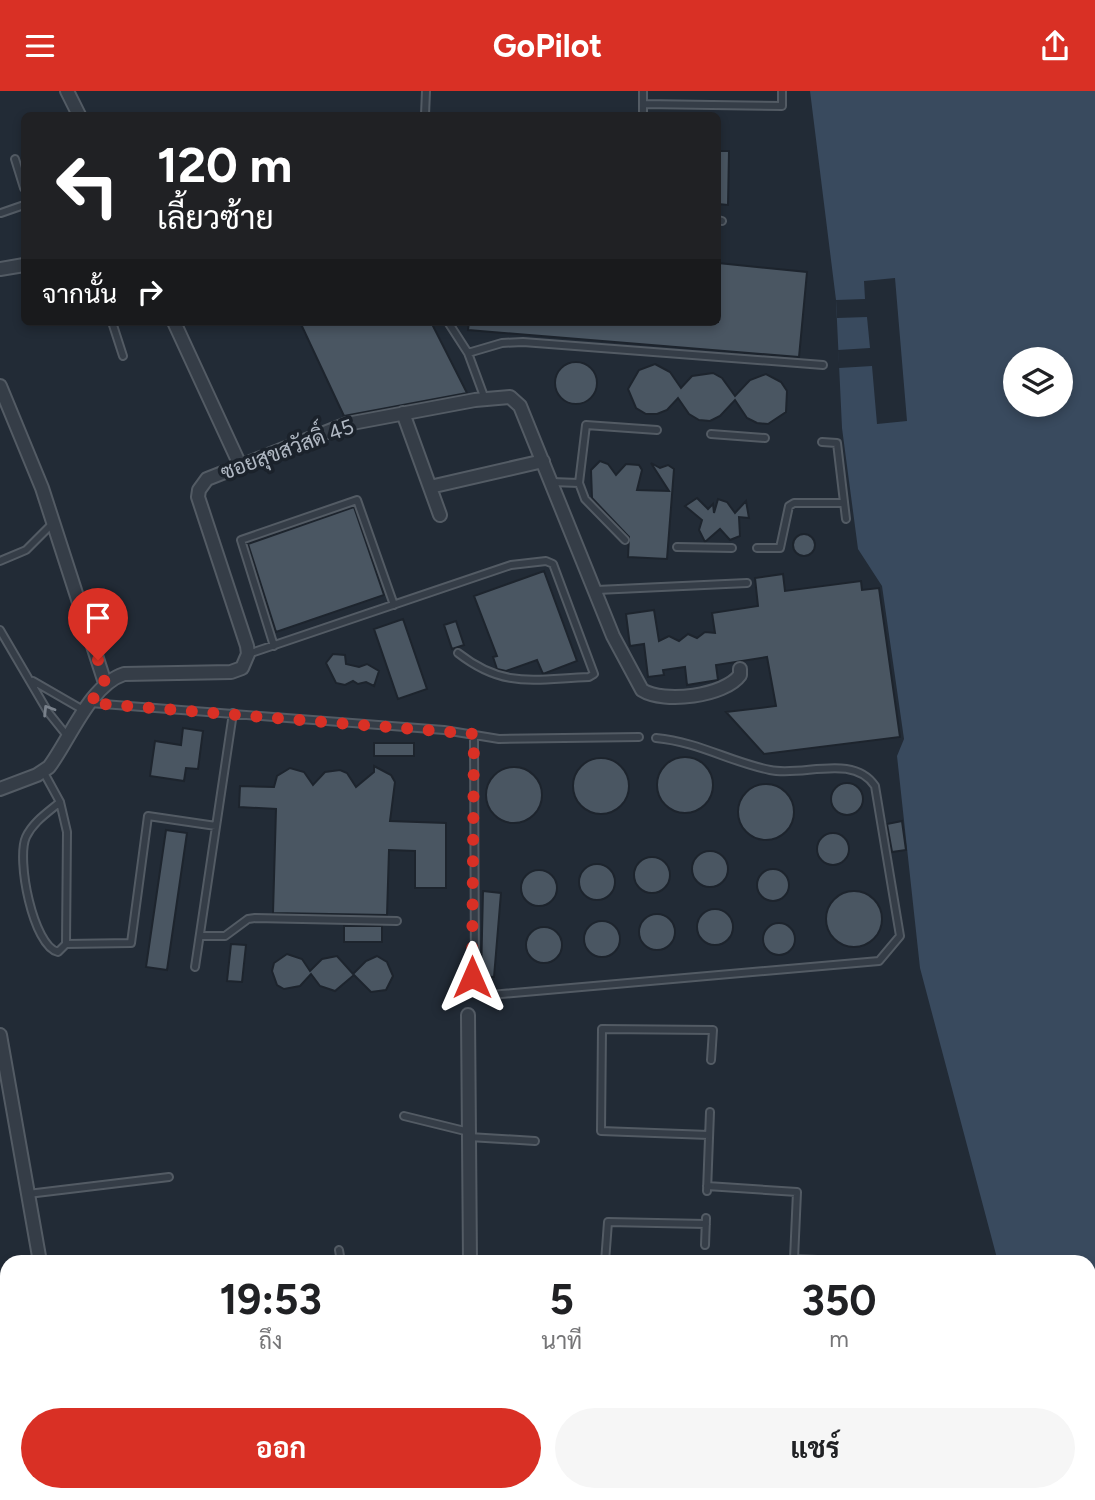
<!DOCTYPE html>
<html lang="th">
<head>
<meta charset="utf-8">
<style>
	:root { --surface:#fff; --page:#f6f6f6; --text:#202124; --muted:#757577; --accent:#d93025 }
	body { margin:0; font-family:Figtree,Sarabun,sans-serif; background:var(--page); color:var(--text); height:100vh; display:flex; flex-direction:column; font-size:26px; white-space:nowrap }
	* { box-sizing:border-box; margin:0 }
	p { font-size:23px; color:var(--muted) }
	.icon { flex:none; width:38px; height:38px; fill:none; stroke:currentColor; stroke-width:2; stroke-linecap:round; stroke-linejoin:round }
	.map { position:relative; flex:1; overflow:hidden }
	.panel { position:absolute; left:0px; top:1164px; width:1096px; height:247px; display:flex; flex-direction:column; background:var(--surface); border-radius:21px 21px 0 0; box-shadow:0 4px 10px #0003 }
	.panel>* { flex:none }
	.hud { position:absolute; left:21px; top:21px; width:700px; height:214px; border-radius:10px; box-shadow:0 4px 10px #0003; background:#202124; color:#fff; overflow:hidden }
	.buttons { position:absolute; left:1003px; top:256px; display:grid; gap:14px }
	.buttons a { display:grid; place-items:center; width:70px; height:70px; border-radius:50%; background:var(--surface); box-shadow:0 4px 10px #0003; font-size:35px }
	.pin { position:absolute; display:grid; place-items:center; width:60px; height:60px; color:#fff; margin:-72px -30px; border-radius:50% 50% 50% 0; rotate:-45deg; box-shadow:0 0 7px #0007 }
	.pin .icon { rotate:45deg }
	.me { position:absolute; width:77px; margin:-38px; rotate:0deg; stroke-linejoin:round; filter:drop-shadow(0 0 5px #0008) }
	.turn { display:flex; align-items:center; gap:24px; height:147px; padding:0 21px; font-size:32px }
	.turn .icon { width:91px; height:91px; stroke-width:2.5 }
	.turn b { display:block; font-size:49px; line-height:60px }
	.then { display:flex; align-items:center; height:66px; padding:0 21px; background:#0003; gap:14px; font-size:26px }
	.eta { display:flex; justify-content:space-evenly; align-items:center; height:119px; text-align:center }
	.eta b { font-size:42px; font-weight:700; line-height:49px }
	.primary-button { display:flex; gap:14px; margin-top:auto; padding:14px 21px }
	.primary-button a { flex:1; height:80px; border-radius:42px; background:var(--accent); color:#fff; font-size:28px; font-weight:700; line-height:80px; text-align:center }
	.primary-button a+a { background:var(--page); color:var(--text) }
	header { display:flex; justify-content:space-between; align-items:center; height:91px; padding:0 21px; background:var(--accent); color:#fff; font-size:32px; font-weight:700 }
	.map>svg:first-child { display:block }
	.water { fill:#394a5e; fill-rule:evenodd }
	.pier { fill:#222b36 }
	.building { fill:#4a5662; stroke:#1d242d; stroke-width:2 }
	.lines { fill:none; stroke-linecap:round; stroke-linejoin:round }
	.lane-casing { stroke:#535b64; stroke-width:10 }
	.street-casing { stroke:#535b64; stroke-width:16 }
	.lane { stroke:#353d47; stroke-width:6 }
	.street { stroke:#353d47; stroke-width:12 }
	.oneway { stroke:#79818b }
	.route { stroke:#d93025; stroke-width:12; stroke-dasharray:0 21.6 }
	.labels { text-anchor:middle; dominant-baseline:central; stroke-width:7; stroke-linejoin:round; paint-order:stroke }
	.street-label { font-size:21px; fill:#b0b8c3; stroke:#1b222b }
</style>
</head>
<body>
<header><svg class="icon" aria-label="menu" viewBox="0 0 24 24"><path d="M4 6h16M4 12h16M4 18h16"/></svg>GoPilot<svg class="icon" aria-label="share" viewBox="0 0 24 24"><path d="M12 15V3M7 8l5-5 5 5M5 13v7h14v-7"/></svg></header>
<div class="map">
<svg width="1095" height="1409" viewBox="0 0 1095 1409">
	<rect width="100%" height="100%" fill="#222b36"/>
	<path class="water" d="M 810,0 L 1095,0 L 1095,1409 L 1063,1409 L 1061,1404 L 1088,1404 L 1088,1171 L 998,1171 L 920,877 L 897,665 L 904,648 L 882,495 L 858,458 L 842,337 L 836,209 ZM 1015,268 L 1060,268 L 1060,313 L 1015,313 Z"/>
	<path class="pier" d="M 895,187 L 907,330 L 877,333 L 872,275 L 839,277 L 838,259 L 870,257 L 867,226 L 837,227 L 836,209 L 865,208 L 864,190 Z"/>
	<path class="building" d="M 718,60 L 729,60 L 728,114 L 718,113 Z
		M 718,172 L 807,181 L 799,266 L 468,239 L 469,231 L 718,231 Z
		M 300,231 L 431,231 L 467,302 L 344,325 Z
		M555 292a21 21 0 1 1 42 0a21 21 0 1 1-42 0Z
		M 655,273 L 670,281 L 681,297 L 692,285 L 713,282 L 722,287 L 735,305 L 750,289 L 766,283 L 781,291 L 787,300 L 786,321 L 768,333 L 757,332 L 747,327 L 735,309 L 720,325 L 710,330 L 699,329 L 689,323 L 678,307 L 667,319 L 657,323 L 646,323 L 636,317 L 628,298 L 639,279 Z
		M 600,370 L 608,373 L 616,384 L 626,373 L 639,374 L 642,379 L 637,399 L 669,400 L 651,372 L 660,377 L 668,374 L 674,378 L 667,468 L 628,466 L 629,446 L 592,407 L 591,379 Z
		M 697,407 L 708,418 L 713,413 L 714,422 L 718,408 L 727,411 L 735,422 L 746,410 L 749,427 L 739,426 L 740,445 L 730,449 L 720,438 L 705,451 L 699,439 L 702,429 L 685,415 Z
		M 354,416 L 384,504 L 276,541 L 248,453 Z
		M793 454a11 11 0 1 1 22 0a11 11 0 1 1-22 0Z
		M 544,480 L 577,570 L 543,583 L 537,569 L 506,580 L 497,578 L 493,566 L 497,565 L 474,505 Z
		M 783,483 L 785,500 L 861,490 L 862,499 L 879,497 L 900,646 L 764,663 L 726,621 L 776,615 L 767,566 L 716,574 L 718,589 L 687,594 L 685,576 L 663,579 L 664,584 L 648,586 L 644,553 L 630,555 L 626,523 L 654,519 L 659,550 L 669,545 L 679,550 L 688,543 L 697,547 L 705,541 L 715,542 L 712,522 L 758,515 L 755,487 Z
		M 403,528 L 427,598 L 398,608 L 374,538 Z
		M 456,530 L 464,554 L 452,558 L 444,534 Z
		M 333,563 L 345,564 L 346,573 L 359,576 L 367,573 L 379,580 L 374,595 L 366,591 L 358,593 L 353,590 L 345,594 L 336,592 L 326,572 Z
		M 183,637 L 203,640 L 198,678 L 186,677 L 184,690 L 150,685 L 155,650 L 181,654 Z
		M 374,652 L 414,652 L 414,665 L 374,665 Z
		M657 694a28 28 0 1 1 56 0a28 28 0 1 1-56 0Z
		M573 695a28 28 0 1 1 56 0a28 28 0 1 1-56 0Z
		M 374,675 L 391,684 L 395,691 L 390,730 L 446,732 L 446,797 L 415,797 L 415,760 L 389,759 L 387,824 L 273,822 L 276,718 L 239,716 L 240,695 L 274,696 L 277,685 L 290,677 L 304,681 L 313,694 L 325,681 L 340,679 L 347,682 L 356,696 L 374,681 Z
		M486 704a28 28 0 1 1 56 0a28 28 0 1 1-56 0Z
		M831 708a16 16 0 1 1 32 0a16 16 0 1 1-32 0Z
		M738 721a28 28 0 1 1 56 0a28 28 0 1 1-56 0Z
		M 902,730 L 906,759 L 892,761 L 887,733 Z
		M 166,739 L 187,742 L 167,879 L 146,876 Z
		M817 758a16 16 0 1 1 32 0a16 16 0 1 1-32 0Z
		M692 778a18 18 0 1 1 36 0a18 18 0 1 1-36 0Z
		M634 784a18 18 0 1 1 36 0a18 18 0 1 1-36 0Z
		M579 791a18 18 0 1 1 36 0a18 18 0 1 1-36 0Z
		M757 794a16 16 0 1 1 32 0a16 16 0 1 1-32 0Z
		M521 797a18 18 0 1 1 36 0a18 18 0 1 1-36 0Z
		M 483,800 L 501,802 L 494,886 L 481,885 Z
		M826 828a28 28 0 1 1 56 0a28 28 0 1 1-56 0Z
		M697 836a18 18 0 1 1 36 0a18 18 0 1 1-36 0Z
		M639 841a18 18 0 1 1 36 0a18 18 0 1 1-36 0Z
		M584 848a18 18 0 1 1 36 0a18 18 0 1 1-36 0Z
		M763 848a16 16 0 1 1 32 0a16 16 0 1 1-32 0Z
		M 344,835 L 382,835 L 382,851 L 344,851 Z
		M526 854a18 18 0 1 1 36 0a18 18 0 1 1-36 0Z
		M 231,853 L 246,854 L 242,891 L 227,890 Z
		M 287,863 L 302,868 L 310,880 L 322,868 L 337,865 L 354,884 L 335,900 L 320,895 L 311,883 L 300,895 L 284,898 L 277,894 L 272,880 L 274,872 Z
		M 377,865 L 387,871 L 393,885 L 386,899 L 371,901 L 353,883 L 366,870 Z"/>
	<g class="lines">
		<g class="lane-casing">
			<path id="lane" d="M 643,13 L 782,15 L 782,0
				M 425,24 L 426,0
				M 643,24 L 643,0
				M 15,68 L 24,97
				M 1,122 L 24,114
				M 718,129 L 722,130
				M 112,231 L 123,265
				M 448,231 L 468,262 L 485,308
				M 468,262 L 502,252 L 523,251 L 823,274
				M 711,343 L 765,347
				M 822,351 L 837,352 L 846,428
				M 552,391 L 579,392 L 586,334 L 657,339
				M 579,392 L 585,408 L 625,449
				M 677,456 L 732,457
				M 757,457 L 780,457 L 789,415 L 794,412 L 844,412
				M 0,470 L 26,459 L 54,431
				M 597,499 L 747,492
				M 0,539 L 48,621 L 68,646
				M 274,555 L 241,449 L 357,409 L 394,514
				M 248,563 L 511,474 L 546,470 L 553,473 L 594,583 L 589,586 C 534,588 504,598 458,562
				M 33,590 L 85,620
				M 90,612 L 444,639 L 499,648 L 639,646
				M 474,643 L 475,892
				M 43,680 L 60,711 L 67,741 L 66,853 L 58,861 C 33,855 16,768 26,746 C 33,731 47,722 60,711
				M 200,845 L 225,845 L 248,828 L 255,827 L 397,830
				M 66,853 L 131,852 L 148,725 L 216,735
				M 195,876 L 233,622
				M 481,901 L 491,904 L 879,870 L 900,845 L 875,695 C 853,662 803,686 770,679 C 730,671 699,651 656,647
				M 404,1025 L 469,1041
				M 709,1044 L 601,1040 L 602,938 L 713,939 L 711,969
				M 469,1046 L 535,1050
				M 707,1095 L 797,1101 L 794,1168 L 865,1171
				M 707,1100 L 710,1021
				M 28,1103 L 169,1086
				M 705,1154 L 706,1127
				M 339,1159 L 341,1171
				M 605,1171 L 608,1131 L 706,1133
				M 194,1404 L 195,1409
				M 494,1404 L 498,1409
				M 916,1404 L 919,1409
				M 895,1409 L 904,1404"/>
		</g>
		<g class="street-casing">
			<path id="street" d="M 67,0 L 79,24
				M 0,178 L 24,174
				M 174,231 L 240,374
				M 0,295 L 42,397 L 105,592
				M 403,322 L 440,424
				M 430,396 L 543,370
				M 0,698 L 37,684 L 49,676 C 70,648 90,594 124,583 L 231,581 L 242,577 L 248,563 L 247,555 L 198,406 L 199,399 L 207,388 L 347,333 L 475,309 L 510,306 L 520,315 L 613,545 L 642,599 C 664,613 725,605 740,584 L 740,578
				M 468,924 L 470,1171
				M 0,944 L 40,1171
				M 0,1229 L 7,1228
				M 813,1404 L 816,1409
				M 739,1409 L 746,1404"/>
		</g>
		<use href="#lane" class="lane"/>
		<use href="#street" class="street"/>
	</g>
	<defs><path id="oneway-chevron" d="M-2-3.5L2.5 0L-2 3.5" fill="none" stroke-width="1.6" stroke-linecap="round" stroke-linejoin="round" transform="scale(1.75)"/></defs>
	<use class="oneway" href="#oneway-chevron" transform="translate(48 619) rotate(-122)"/>
	<g class="lines">
		<path class="route" d="M 98,569 L 105,592 L 90,612 L 474,643 L 472,886"/>
	</g>
	<g class="labels">
		<g class="street-label">
			<text transform="translate(287 358) rotate(-20)">ซอยสุขสวัสดิ์ 45</text>
		</g>
	</g>
</svg>
<div class="buttons">
<a><svg class="icon" aria-label="layers" viewBox="0 0 24 24"><path d="M12 4l9 5-9 5-9-5zM3 14l9 5 9-5"/></svg></a>
</div>
<div class="pin" style="left:98px;top:569px;background:#d93025"><svg class="icon" aria-label="arrive" viewBox="0 0 24 24"><path d="M6 21V4h12l-3 4 3 4H6"/></svg></div>
<svg class="me" style="left:472px;top:886px" viewBox="-20 -20 40 40"><path d="M0-17L14 15 0 8-14 15z" fill="#d93025" stroke="#fff" stroke-width="4"/></svg>
<div class="hud">
<div class="turn"><svg class="icon" aria-label="left" viewBox="0 0 24 24"><path d="M17 20v-9H6M10 6l-5 5 5 5"/></svg><div><b>120 m</b>เลี้ยวซ้าย</div></div>
<div class="then">จากนั้น<svg class="icon" aria-label="right" viewBox="0 0 24 24"><path d="M7 20v-9h11M14 6l5 5-5 5"/></svg></div>
</div>
<section class="panel">
<div class="eta">
<div><b>19:53</b><p>ถึง</p></div>
<div><b>5</b><p>นาที</p></div>
<div><b>350</b><p>m</p></div>
</div>
<div class="primary-button"><a>ออก</a><a>แชร์</a></div>
</section>
</div>
</body>
</html>
